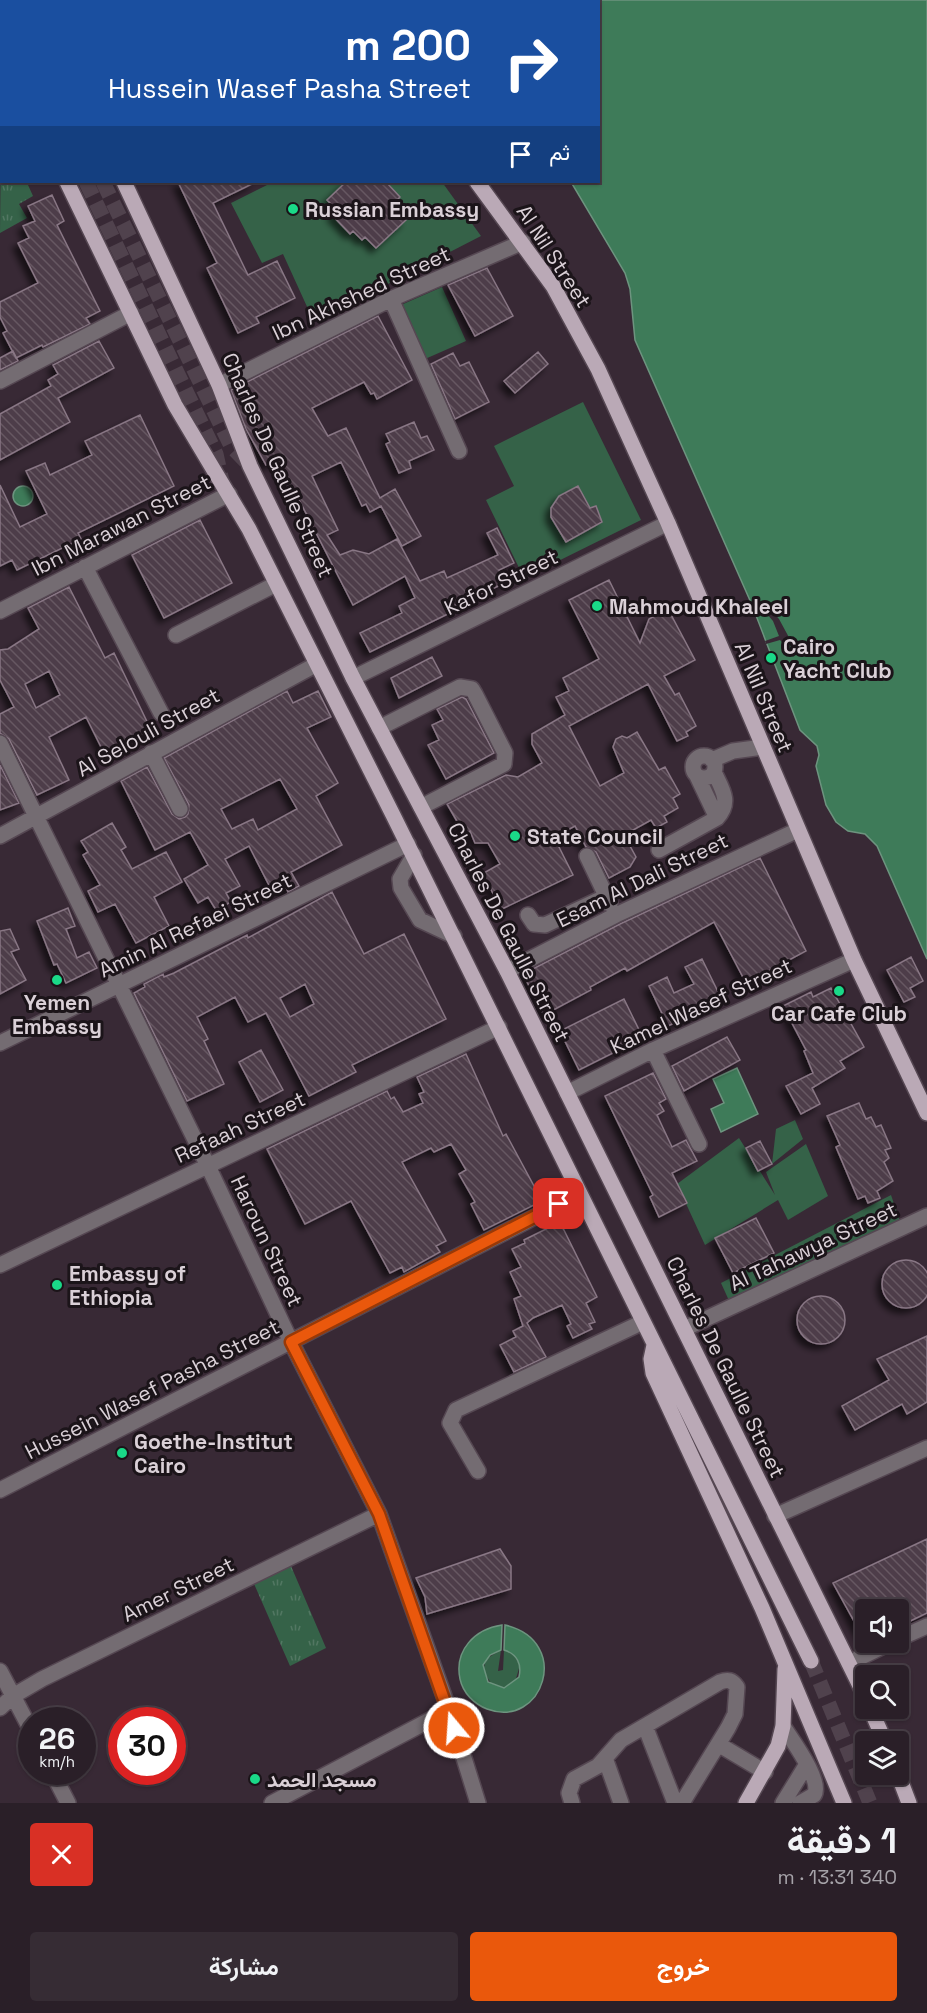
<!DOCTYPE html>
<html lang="ar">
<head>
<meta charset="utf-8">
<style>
	:root { --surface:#2a1f28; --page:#362c34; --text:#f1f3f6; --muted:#a5a2a8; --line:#463d45; --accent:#ea580c }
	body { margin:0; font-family:"Space Grotesk",Vazirmatn,sans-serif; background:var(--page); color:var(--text); direction:rtl; height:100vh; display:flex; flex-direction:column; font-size:22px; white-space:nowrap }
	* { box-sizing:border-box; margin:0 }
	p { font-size:20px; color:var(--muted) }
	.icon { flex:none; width:33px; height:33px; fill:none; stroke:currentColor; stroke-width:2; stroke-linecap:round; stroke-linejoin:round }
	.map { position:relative; height:1803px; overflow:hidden; direction:ltr }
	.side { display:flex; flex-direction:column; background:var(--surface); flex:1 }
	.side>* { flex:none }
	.banner { position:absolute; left:0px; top:0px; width:600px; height:183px; box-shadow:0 2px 4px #0004,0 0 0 2px var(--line); direction:rtl; background:#1a4fa0; color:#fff; overflow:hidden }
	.buttons { position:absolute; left:855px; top:1599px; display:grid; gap:12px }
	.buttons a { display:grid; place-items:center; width:54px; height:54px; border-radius:6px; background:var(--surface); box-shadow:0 2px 4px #0004,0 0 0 2px var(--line); font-size:30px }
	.speed { position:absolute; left:18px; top:1707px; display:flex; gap:12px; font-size:30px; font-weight:700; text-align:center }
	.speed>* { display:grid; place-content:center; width:78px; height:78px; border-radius:50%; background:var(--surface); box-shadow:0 2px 4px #0004,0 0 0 2px var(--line); line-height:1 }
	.speed small { font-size:15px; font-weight:400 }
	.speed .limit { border:9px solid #d22; background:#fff; color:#111 }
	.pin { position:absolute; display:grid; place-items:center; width:51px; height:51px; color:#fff; margin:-26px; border-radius:12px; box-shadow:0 3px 9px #0006 }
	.me { position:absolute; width:66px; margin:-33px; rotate:342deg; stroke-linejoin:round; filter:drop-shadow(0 0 4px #0008) }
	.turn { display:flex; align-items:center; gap:21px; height:126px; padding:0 30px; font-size:27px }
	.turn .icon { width:78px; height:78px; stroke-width:2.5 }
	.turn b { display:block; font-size:42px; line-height:51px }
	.then { display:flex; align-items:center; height:57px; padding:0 30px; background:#0003; gap:12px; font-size:22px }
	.round { display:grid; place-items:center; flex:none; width:63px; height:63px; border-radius:6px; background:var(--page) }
	.headline { display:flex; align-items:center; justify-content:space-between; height:102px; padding:0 30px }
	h1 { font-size:36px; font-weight:700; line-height:45px }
	.action { display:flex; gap:12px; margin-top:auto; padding:12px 30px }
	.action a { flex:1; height:69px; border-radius:6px; background:var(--accent); color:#fff; font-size:24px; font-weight:700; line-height:69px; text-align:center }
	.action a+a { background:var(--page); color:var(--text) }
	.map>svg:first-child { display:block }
	.green { fill:#356248 }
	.park { fill:url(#park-tufts) }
	.water { fill:#3e7b59; stroke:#6d947f; stroke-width:1.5 }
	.pier { fill:#382935 }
	.building { fill:url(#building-back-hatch); stroke:#897785; stroke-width:1.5; fill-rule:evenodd; filter:url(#shadow) }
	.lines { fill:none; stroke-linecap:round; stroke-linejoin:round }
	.major-tunnel { stroke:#50424d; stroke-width:15; stroke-dasharray:15 8; stroke-linecap:butt }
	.minor-casing { stroke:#554752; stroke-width:18 }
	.major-casing { stroke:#554752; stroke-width:18 }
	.minor { stroke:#746c72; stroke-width:15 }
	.major { stroke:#baa9b6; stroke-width:15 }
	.route-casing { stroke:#983908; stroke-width:15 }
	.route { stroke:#ea580c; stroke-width:10 }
	.poi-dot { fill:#1ad988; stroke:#1b1419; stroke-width:2 }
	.labels { text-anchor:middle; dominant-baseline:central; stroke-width:6; stroke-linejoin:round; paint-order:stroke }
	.poi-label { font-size:21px; font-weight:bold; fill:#dad0d7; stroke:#1b1419; text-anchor:start }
	.street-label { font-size:21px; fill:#dad0d7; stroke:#1b1419 }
</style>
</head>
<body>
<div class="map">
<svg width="927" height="1803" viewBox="0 0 927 1803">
	<defs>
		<pattern id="park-tufts" width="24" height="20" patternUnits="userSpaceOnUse" patternTransform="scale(1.5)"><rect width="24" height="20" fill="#356248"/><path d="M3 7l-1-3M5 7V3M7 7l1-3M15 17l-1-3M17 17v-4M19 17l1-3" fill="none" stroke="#527762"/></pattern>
		<pattern id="building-back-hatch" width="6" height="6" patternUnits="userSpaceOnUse" patternTransform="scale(1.5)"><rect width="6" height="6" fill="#4d3d49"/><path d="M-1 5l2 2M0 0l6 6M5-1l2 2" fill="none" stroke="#665862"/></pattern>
		<filter id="shadow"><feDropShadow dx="-5" dy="5" stdDeviation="3" flood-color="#0009"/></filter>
	</defs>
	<rect width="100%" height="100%" fill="#382935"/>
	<path class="green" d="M 266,182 L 442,182 L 481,236 L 314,322 L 283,254 L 262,263 L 231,203 L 267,185 Z
		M 442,287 L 466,341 L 425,359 L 401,305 Z
		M 583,402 L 641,520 L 524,578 L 486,500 L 514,486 L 494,446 Z
		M 795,1120 L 803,1139 L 772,1164 L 776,1129 Z
		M 739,1138 L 775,1195 L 766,1172 L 806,1144 L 828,1196 L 788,1220 L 778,1200 L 705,1245 L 677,1184 Z
		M 891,1195 L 900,1221 L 731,1305 L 721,1283 Z
		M 501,1650 L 498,1671 L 503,1670 L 504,1650 L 513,1654 L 520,1665 L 515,1682 L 504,1688 L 493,1686 L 483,1671 L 486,1659 Z"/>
	<path class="park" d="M 1,136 L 2,182 L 34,182 L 28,185 L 33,196 L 19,204 L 27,218 L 0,233 Z
		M 288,1559 L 326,1648 L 290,1666 L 251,1577 Z"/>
	<path class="water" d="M 475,0 L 927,0 L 927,959 L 877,846 L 865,834 L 848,831 L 836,822 L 826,805 L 816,766 L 819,755 L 817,746 L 800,730 L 752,605 L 635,340 L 630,289 L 625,273 L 571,182 L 598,182 L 598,2 Z
		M13 496a10 10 0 1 1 20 0a10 10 0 1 1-20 0Z
		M 737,1068 L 758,1114 L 721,1132 L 711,1109 L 724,1103 L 713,1079 Z
		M 502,1625 L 501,1650 L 490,1655 L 483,1665 L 488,1682 L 504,1688 L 519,1677 C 522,1664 517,1654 504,1650 L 505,1625 C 573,1641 543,1730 487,1709 C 474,1704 463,1693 460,1679 C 454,1650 475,1629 502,1625 Z"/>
	<path class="pier" d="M 765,603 L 779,619 L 792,643 L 786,646 L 780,640 L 766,644 L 765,641 L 779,636 L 773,621 L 761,607 Z"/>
	<path class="building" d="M 178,182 L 256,182 L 213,203 L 248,275 L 277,261 L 295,298 L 256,317 L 259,323 L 238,333 L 207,268 L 217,263 Z
		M 346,182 L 386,182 L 400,197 L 392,205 L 406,220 L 376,248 L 365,237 L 362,240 L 353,231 L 350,234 L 332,215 L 337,210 L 327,200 Z
		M 52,195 L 64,221 L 57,225 L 100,311 L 86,318 L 90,324 L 43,347 L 42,345 L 16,358 L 3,333 L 7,331 L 0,317 L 0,302 L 38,283 L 18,243 L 29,238 L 23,226 L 35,221 L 28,206 Z
		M 487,268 L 513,316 L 475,336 L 448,285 Z
		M 378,316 L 412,380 L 377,399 L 374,393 L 371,394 L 364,382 L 312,408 L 328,436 L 346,428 L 380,498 L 395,489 L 421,536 L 402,546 L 381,506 L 370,512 L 366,504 L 362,506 L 341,462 L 312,476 L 338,530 L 327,535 L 340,555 L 353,550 L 369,554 L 397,539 L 420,581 L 444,571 L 447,578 L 498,555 L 487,533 L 497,528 L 514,563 L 499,570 L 505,583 L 449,608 L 452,612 L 370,652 L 360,633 L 402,613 L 399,606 L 415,598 L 405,576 L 353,605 L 292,486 L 288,488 L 275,460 L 266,465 L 246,429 L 231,390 Z
		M 99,341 L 114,368 L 58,398 L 70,422 L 0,460 L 0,414 L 51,386 L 48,380 L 58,374 L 53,365 Z
		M 13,351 L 18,361 L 0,370 L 0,358 Z
		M 538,352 L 548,364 L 515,393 L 504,381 Z
		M 453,353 L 460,366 L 469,362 L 489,402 L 455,419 L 431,364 Z
		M 140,415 L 174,486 L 78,533 L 81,539 L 17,570 L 12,560 L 0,566 L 0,485 L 20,527 L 47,514 L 26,471 L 45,463 L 50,475 L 92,455 L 85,441 Z
		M 414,422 L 421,438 L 427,436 L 434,450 L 409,461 L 411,468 L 399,473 L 386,444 L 390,442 L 386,434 Z
		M 578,486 L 590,508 L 596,506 L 602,522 L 566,542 L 551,517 L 551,508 L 559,496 Z
		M 200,520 L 232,583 L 164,618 L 132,555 Z
		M 609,580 L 640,643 L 649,619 L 668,609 L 695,660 L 664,676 L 675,695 L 679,693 L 696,726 L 686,732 L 688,736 L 677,741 L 648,684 L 569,726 L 600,786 L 624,773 L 613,747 L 616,739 L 622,736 L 627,738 L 637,732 L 659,770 L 665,767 L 680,794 L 673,798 L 678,808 L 664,816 L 667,822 L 656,828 L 651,820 L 624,835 L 636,857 L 630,867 L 609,878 L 596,852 L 586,847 L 575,826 L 554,837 L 573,875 L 502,909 L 482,874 L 500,864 L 488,843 L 475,843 L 470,831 L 465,835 L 447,804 L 506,775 L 518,777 L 542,763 L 532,744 L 532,734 L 565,715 L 556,697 L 569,691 L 563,678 L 599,659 L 569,600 Z
		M 69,587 L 105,658 L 114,653 L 151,730 L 104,753 L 86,717 L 49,737 L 69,780 L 37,795 L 9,739 L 0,733 L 0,714 L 14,707 L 0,680 L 0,650 L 8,649 L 39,629 L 28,608 ZM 49,671 L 60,695 L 36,708 L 25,684 Z
		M 432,657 L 442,676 L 399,698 L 391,678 Z
		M 287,691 L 293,703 L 318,691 L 331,717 L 307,728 L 338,783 L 316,796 L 342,845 L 291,872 L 299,886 L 288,892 L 286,887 L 273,893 L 249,846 L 225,859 L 240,886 L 226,893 L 231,902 L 216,910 L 208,897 L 198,903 L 184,879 L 208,865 L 190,832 L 155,850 L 121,781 L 147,767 L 172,814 L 179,819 L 185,817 L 188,814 L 189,805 L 164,758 ZM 280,779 L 297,809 L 258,830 L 253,819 L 232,829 L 221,809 Z
		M 462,697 L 466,699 L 494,753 L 446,779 L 428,745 L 439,740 L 432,725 L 443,720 L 437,709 Z
		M 0,765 L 19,803 L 0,810 Z
		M 112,823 L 126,847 L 121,850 L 132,869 L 166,852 L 182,882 L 154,897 L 169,926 L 136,943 L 115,904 L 98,912 L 88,891 L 100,885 L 83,855 L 88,852 L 81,841 Z
		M 760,858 L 806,951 L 746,983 L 714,922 L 627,971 L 625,968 L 590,987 L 591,990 L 544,1015 L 523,974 L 620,924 Z
		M 332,892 L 364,954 L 404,934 L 446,1019 L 352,1065 L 356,1072 L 309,1096 L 266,1013 L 248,1022 L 235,997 L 197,1017 L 208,1039 L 204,1041 L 224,1084 L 187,1101 L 134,993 L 145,987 L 144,984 L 163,974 L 164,977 L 174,973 L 247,935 L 248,938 ZM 305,984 L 314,1004 L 290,1017 L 280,998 Z
		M 68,908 L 75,926 L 66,929 L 77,958 L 89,952 L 97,968 L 66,983 L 57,964 L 54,965 L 37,921 Z
		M 10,929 L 19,949 L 11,952 L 26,980 L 0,994 L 0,931 Z
		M 911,957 L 923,981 L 910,988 L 915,997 L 904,1002 L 887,970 Z
		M 702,959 L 722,1000 L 668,1026 L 649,986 L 667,977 L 674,993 L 694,984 L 685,967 Z
		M 831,988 L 864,1047 L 840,1061 L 845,1068 L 812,1088 L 820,1104 L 801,1114 L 786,1086 L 813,1073 L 804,1051 L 806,1050 L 783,1006 L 811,992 L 813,997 Z
		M 624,999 L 643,1038 L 579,1070 L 560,1031 Z
		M 727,1037 L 740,1060 L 684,1091 L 672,1066 Z
		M 261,1050 L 283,1090 L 260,1102 L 239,1062 Z
		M 466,1054 L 503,1136 L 506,1134 L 542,1201 L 484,1230 L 471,1204 L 475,1202 L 459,1174 L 466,1170 L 451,1144 L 434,1152 L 431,1148 L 402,1162 L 446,1241 L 436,1246 L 440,1252 L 404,1272 L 402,1267 L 390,1273 L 351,1201 L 305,1224 L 267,1149 L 387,1091 L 391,1099 L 394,1097 L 403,1112 L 423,1103 L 419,1094 L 424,1092 L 417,1077 Z
		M 653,1073 L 666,1099 L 659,1103 L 664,1111 L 657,1115 L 672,1147 L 686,1140 L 697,1161 L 672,1173 L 687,1203 L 659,1217 L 650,1197 L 653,1195 L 605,1096 Z
		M 859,1103 L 866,1119 L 871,1117 L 876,1127 L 881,1125 L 891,1148 L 885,1150 L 889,1158 L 884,1162 L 893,1181 L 877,1191 L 880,1198 L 868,1203 L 865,1196 L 858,1199 L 836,1147 L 840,1145 L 827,1116 Z
		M 760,1141 L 772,1164 L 758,1171 L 746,1148 Z
		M 756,1218 L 774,1253 L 733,1273 L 715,1238 Z
		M 560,1222 L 597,1297 L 586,1303 L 595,1322 L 589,1324 L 592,1329 L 573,1338 L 567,1326 L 571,1324 L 562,1305 L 533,1318 L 527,1323 L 546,1357 L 514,1372 L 500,1345 L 516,1337 L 513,1331 L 523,1326 L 514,1299 L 521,1296 L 510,1272 L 521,1267 L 512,1249 L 525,1243 L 524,1240 Z
		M882 1284a24 24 0 1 1 48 0a24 24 0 1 1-48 0Z
		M797 1320a24 24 0 1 1 48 0a24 24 0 1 1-48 0Z
		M 927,1336 L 927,1402 L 907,1414 L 902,1404 L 855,1430 L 842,1406 L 889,1380 L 877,1359 Z
		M 927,1539 L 927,1613 L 898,1627 L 898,1610 L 866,1610 L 866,1643 L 833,1583 Z
		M 500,1549 L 511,1566 L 511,1589 L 427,1614 L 425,1597 L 416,1578 Z"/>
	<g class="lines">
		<path class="major-tunnel" d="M 16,0 L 17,2
			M 0,1 L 2,4
			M 86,182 L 216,454 L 222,481
			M 103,182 L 231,446 L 250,466
			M 811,1661 L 870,1803"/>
		<g class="minor-casing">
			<path id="minor" d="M 271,2 L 274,0
				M 0,103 L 2,106
				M 391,299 L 459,451
				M 0,381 L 131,313
				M 219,385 L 391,299 L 523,242
				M 85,567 L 161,713
				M 0,611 L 229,494
				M 176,635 L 276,584
				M 353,678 L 668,523
				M 379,728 L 460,687 L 472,689 L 475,694 L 505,753 L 504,764 L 421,807
				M 0,743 L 208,1166 L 291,1342 L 379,1514 L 449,1710 L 478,1803
				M 151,753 L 180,809
				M693 767a11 11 0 1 1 22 0a11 11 0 1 1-22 0Z
				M 712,760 L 733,751 L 763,747
				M 697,776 L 717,818
				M 0,836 L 317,664
				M 659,850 L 717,818 C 732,802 722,789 714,772
				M 414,855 L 400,879 L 401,888 L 420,920 L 454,936
				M 587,856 L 610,904
				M 528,915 L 534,924 L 545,925 L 607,896
				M 507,971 L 616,915 L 798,830
				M 0,1043 L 408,844
				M 653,1050 L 699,1144
				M 567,1093 L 653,1050 L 854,960
				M 0,1265 L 499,1027
				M 684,1329 L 927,1216
				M 478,1471 L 450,1423 L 456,1410 L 643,1322
				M 0,1490 L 580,1194
				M 775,1516 L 927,1448
				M 898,1639 L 927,1626
				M 849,1663 L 892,1642
				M 0,1671 L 32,1732
				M 0,1708 L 13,1696 L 42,1679 L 379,1514
				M 645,1726 L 675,1803
				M 783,1726 C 791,1739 823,1781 814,1795 L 800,1803
				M 718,1744 L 765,1772
				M 605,1758 L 621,1803
				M 52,1772 L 68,1803
				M 272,1803 L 449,1710
				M 572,1803 L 569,1793 L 574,1779 L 598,1766 L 621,1740 L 720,1682 C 728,1679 732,1680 737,1687 L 735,1714 L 728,1728 L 682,1803
				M 783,1803 L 807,1764"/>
		</g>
		<g class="major-casing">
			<path id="major" d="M 34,0 L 35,2
				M 297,0 L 299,2
				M 0,41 L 2,44
				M 67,182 L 175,405 L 249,529 L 393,815 L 811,1661
				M 124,182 L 219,385 L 250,466 L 353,678 L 507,971 L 866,1698
				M 477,182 L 553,286 L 598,369 L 668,523 L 854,960 L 927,1113
				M 654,1345 L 651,1359 L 653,1373 L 762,1608 L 844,1803
				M 870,1708 L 885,1742
				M 898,1774 L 909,1803
				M 746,1803 L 778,1746 L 783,1726 L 785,1669"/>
		</g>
		<use href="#minor" class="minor"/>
		<use href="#major" class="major"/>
	</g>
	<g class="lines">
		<g class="route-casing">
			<path id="route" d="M 454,1728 L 379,1514 L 291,1342 L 559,1204"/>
		</g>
		<use href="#route" class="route"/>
	</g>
	<g class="poi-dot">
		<circle cx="293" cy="209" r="6"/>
		<circle cx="597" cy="606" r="6"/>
		<circle cx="771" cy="658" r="6"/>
		<circle cx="515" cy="836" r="6"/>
		<circle cx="57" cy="980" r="6"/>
		<circle cx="839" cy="991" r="6"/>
		<circle cx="57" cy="1285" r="6"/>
		<circle cx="122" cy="1453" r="6"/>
		<circle cx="255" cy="1779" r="6"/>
	</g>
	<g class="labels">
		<g class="poi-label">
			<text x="305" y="209">Russian Embassy</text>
			<text x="609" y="606">Mahmoud Khaleel</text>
			<text x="783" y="646">Cairo<tspan x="783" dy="24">Yacht Club</tspan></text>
			<text x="527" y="836">State Council</text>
			<text x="57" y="1002" text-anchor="middle">Yemen<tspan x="57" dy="24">Embassy</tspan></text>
			<text x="839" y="1013" text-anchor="middle">Car Cafe Club</text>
			<text x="69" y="1273">Embassy of<tspan x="69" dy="24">Ethiopia</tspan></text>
			<text x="134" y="1441">Goethe-Institut<tspan x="134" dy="24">Cairo</tspan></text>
			<text x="267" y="1779">مسجد الحمد</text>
		</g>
		<g class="street-label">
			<text transform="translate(554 256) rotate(57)">Al Nil Street</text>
			<text transform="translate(361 293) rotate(-25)">Ibn Akhshed Street</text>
			<text transform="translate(278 465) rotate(66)">Charles De Gaulle Street</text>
			<text transform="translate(121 525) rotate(-27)">Ibn Marawan Street</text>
			<text transform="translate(501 582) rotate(-26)">Kafor Street</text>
			<text transform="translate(764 697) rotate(67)">Al Nil Street</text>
			<text transform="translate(148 732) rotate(-29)">Al Selouli Street</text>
			<text transform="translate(642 880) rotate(-26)">Esam Al Dali Street</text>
			<text transform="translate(195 925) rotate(-26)">Amin Al Refaei Street</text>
			<text transform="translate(509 932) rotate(63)">Charles De Gaulle Street</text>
			<text transform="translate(701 1006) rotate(-25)">Kamel Wasef Street</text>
			<text transform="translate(240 1127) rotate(-25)">Refaah Street</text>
			<text transform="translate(267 1241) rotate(65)">Haroun Street</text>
			<text transform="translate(813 1246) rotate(-25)">Al Tahawya Street</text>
			<text transform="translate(726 1367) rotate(64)">Charles De Gaulle Street</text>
			<text transform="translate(152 1389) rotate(-27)">Hussein Wasef Pasha Street</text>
			<text transform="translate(178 1589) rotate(-26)">Amer Street</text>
		</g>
	</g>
</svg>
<div class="buttons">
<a><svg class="icon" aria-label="sound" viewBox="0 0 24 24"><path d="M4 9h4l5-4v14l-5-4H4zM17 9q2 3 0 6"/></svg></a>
<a><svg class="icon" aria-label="search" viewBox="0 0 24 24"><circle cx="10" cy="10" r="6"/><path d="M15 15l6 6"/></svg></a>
<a><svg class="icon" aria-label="layers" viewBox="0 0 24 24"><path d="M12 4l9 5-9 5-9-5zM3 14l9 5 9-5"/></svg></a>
</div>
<div class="speed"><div>26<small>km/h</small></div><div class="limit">30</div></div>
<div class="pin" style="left:559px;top:1204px;background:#d93025"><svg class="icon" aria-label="arrive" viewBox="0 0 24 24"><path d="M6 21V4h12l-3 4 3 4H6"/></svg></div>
<svg class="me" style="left:454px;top:1728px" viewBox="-20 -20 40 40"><circle r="17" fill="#ea580c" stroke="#fff" stroke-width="3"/><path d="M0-11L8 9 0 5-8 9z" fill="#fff"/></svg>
<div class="banner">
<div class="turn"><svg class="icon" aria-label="right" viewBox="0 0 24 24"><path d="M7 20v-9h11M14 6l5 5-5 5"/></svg><div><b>200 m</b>Hussein Wasef Pasha Street</div></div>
<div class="then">ثم<svg class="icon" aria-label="arrive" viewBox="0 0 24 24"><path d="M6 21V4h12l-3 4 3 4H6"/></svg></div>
</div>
</div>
<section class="side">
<div class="headline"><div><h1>1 دقيقة</h1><p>340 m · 13:31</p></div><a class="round" style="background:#d93025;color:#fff"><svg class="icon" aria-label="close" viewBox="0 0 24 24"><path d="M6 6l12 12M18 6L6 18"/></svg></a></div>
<div class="action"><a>خروج</a><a>مشاركة</a></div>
</section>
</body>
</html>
